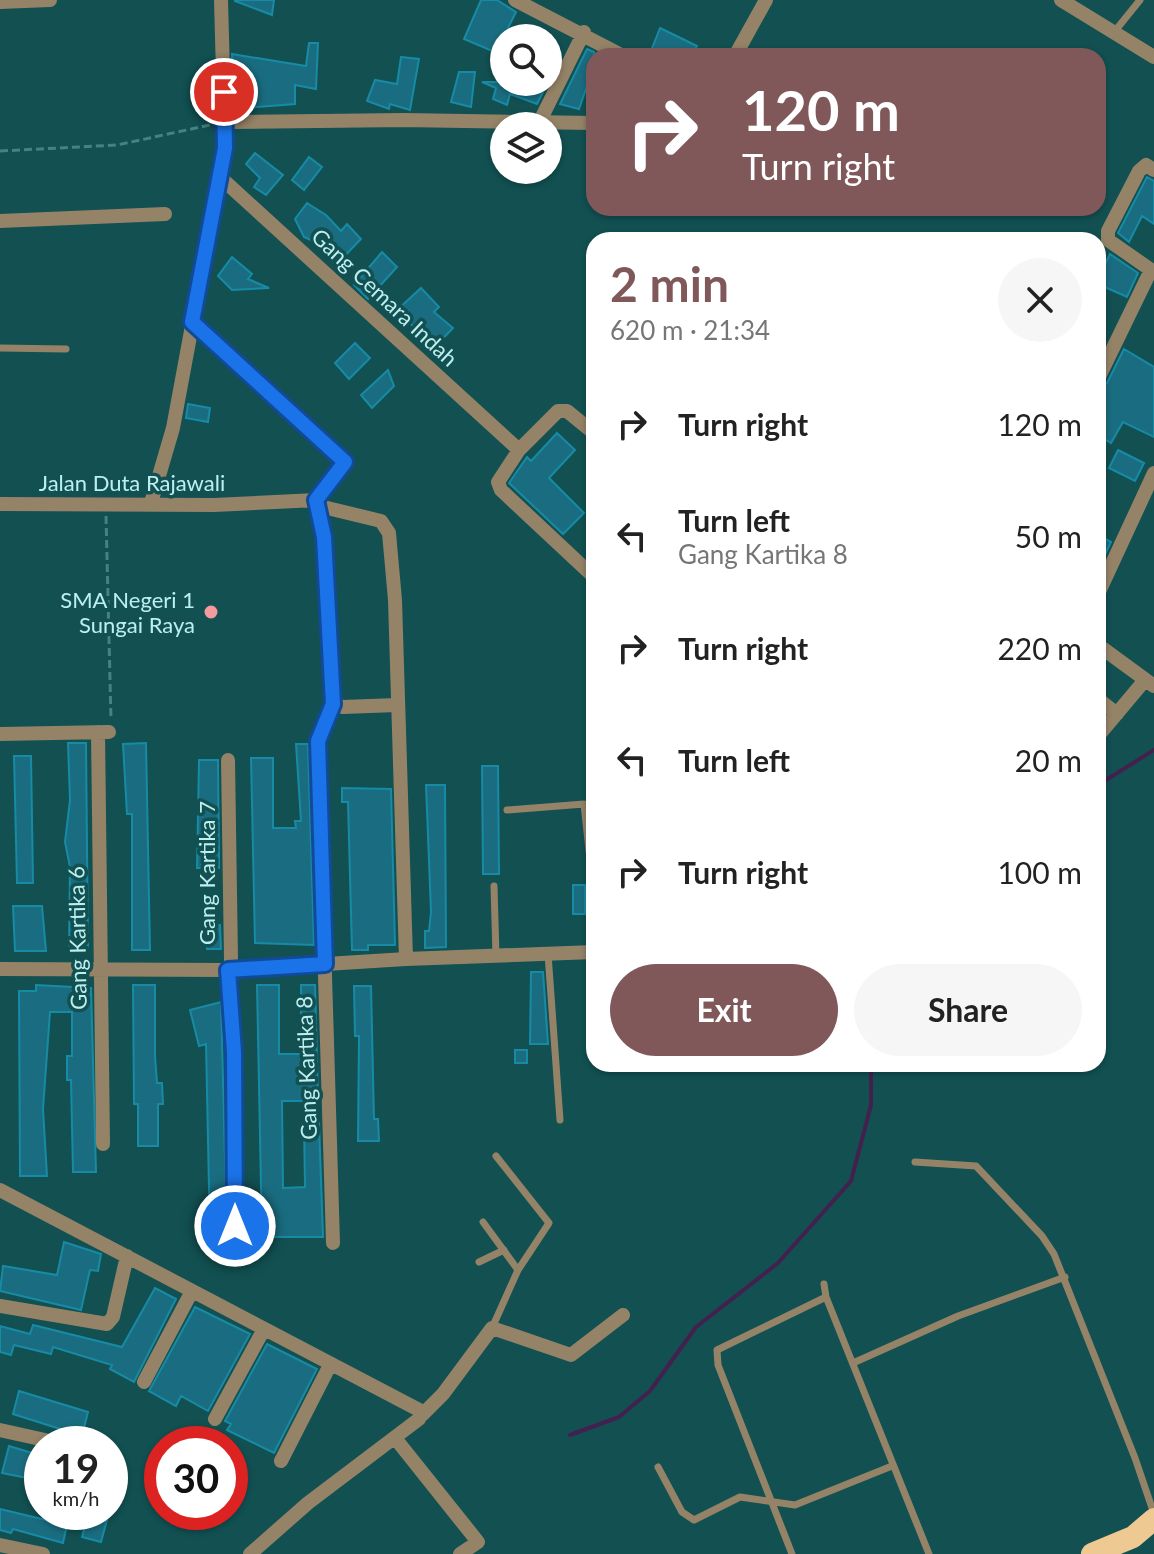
<!DOCTYPE html>
<html lang="en">
<head>
<meta charset="utf-8">
<style>
	:root { --surface:#fff; --page:#f6f6f6; --text:#222; --muted:#767676; --accent:#81585a }
	body { margin:0; font-family:Lato,sans-serif; background:var(--page); color:var(--text); height:100vh; display:flex; flex-direction:column; font-size:30px; white-space:nowrap }
	* { box-sizing:border-box; margin:0 }
	p { font-size:26px; color:var(--muted) }
	.icon { flex:none; width:44px; height:44px; fill:none; stroke:currentColor; stroke-width:2; stroke-linecap:round; stroke-linejoin:round }
	.map { position:relative; flex:1; overflow:hidden }
	.sheet { position:absolute; left:586px; top:232px; width:520px; height:840px; display:flex; flex-direction:column; background:var(--surface); border-radius:24px; box-shadow:0 2px 6px #0004 }
	.sheet>* { flex:none }
	.top-card { position:absolute; left:586px; top:48px; width:520px; height:168px; border-radius:24px; box-shadow:0 2px 6px #0004; background:#81585a; color:#fff; overflow:hidden }
	.tools { position:absolute; left:490px; top:24px; display:grid; gap:16px }
	.tools a { display:grid; place-items:center; width:72px; height:72px; border-radius:50%; background:var(--surface); box-shadow:0 2px 6px #0004; font-size:40px }
	.speed { position:absolute; left:24px; top:1426px; display:flex; gap:16px; font-size:40px; font-weight:700; text-align:center }
	.speed>* { display:grid; place-content:center; width:104px; height:104px; border-radius:50%; background:var(--surface); box-shadow:0 2px 6px #0004; line-height:1 }
	.speed small { font-size:20px; font-weight:400 }
	.speed .limit { border:12px solid #d22; background:#fff; color:#111 }
	.pin { position:absolute; display:grid; place-items:center; width:68px; height:68px; color:#fff; margin:-34px; border:4px solid #fff; border-radius:50%; box-shadow:0 2px 8px #0007 }
	.me { position:absolute; width:88px; margin:-44px; rotate:0deg; stroke-linejoin:round; filter:drop-shadow(0 0 6px #0008) }
	.turn { display:flex; align-items:center; gap:28px; height:168px; padding:0 24px; font-size:36px }
	.turn .icon { width:104px; height:104px; stroke-width:2.5 }
	.turn b { display:block; font-size:56px; line-height:68px }
	.round { display:grid; place-items:center; flex:none; width:84px; height:84px; border-radius:42px; background:var(--page) }
	.overview { display:flex; align-items:center; justify-content:space-between; height:136px; padding:0 24px }
	h1 { font-size:48px; font-weight:700; line-height:60px; color:var(--accent) }
	.action { display:flex; gap:16px; margin-top:auto; padding:16px 24px }
	.action a { flex:1; height:92px; border-radius:48px; background:var(--accent); color:#fff; font-size:32px; font-weight:700; line-height:92px; text-align:center }
	.action a+a { background:var(--page); color:var(--text) }
	ul { padding:0; list-style:none }
	li { display:flex; align-items:center; gap:24px; height:112px; padding:0 24px }
	li div { flex:1 }
	li b { display:block; font-size:30px }
	li em { font-style:normal }
	.map>svg:first-child { display:block }
	.lines { fill:none; stroke-linecap:round; stroke-linejoin:round }
	.stream { stroke:#44204f; stroke-width:4 }
	.building { fill:#1a6d80; stroke:#178ba5; stroke-width:2 }
	.path { stroke:#478183; stroke-width:3; stroke-dasharray:8 4; stroke-linecap:butt }
	.service { stroke:#958367; stroke-width:7 }
	.minor { stroke:#958367; stroke-width:14 }
	.trunk { stroke:#eec991; stroke-width:22 }
	.route-casing { stroke:#114b97; stroke-width:20 }
	.route { stroke:#1a73e8; stroke-width:14 }
	.poi-dot { fill:#f59b9e; stroke:#125052; stroke-width:3 }
	.labels { text-anchor:middle; dominant-baseline:central; stroke-width:7; stroke-linejoin:round; paint-order:stroke }
	.street-label { font-size:22px; fill:#beeff0; stroke:#125052 }
	.poi-label { font-size:22px; fill:#beeff0; stroke:#125052; text-anchor:end }
</style>
</head>
<body>
<div class="map">
<svg width="1154" height="1554" viewBox="0 0 1154 1554">
	<rect width="100%" height="100%" fill="#125052"/>
	<g class="lines">
		<path class="stream" d="M 1098,785 L 1154,750
			M 570,1435 L 619,1417 L 650,1391 L 696,1327 L 778,1263 L 851,1181 L 871,1105 L 871,1064"/>
	</g>
	<path class="building" d="M 235,0 L 274,0 L 272,15 L 235,1 Z
		M 481,0 L 497,0 L 516,12 L 504,36 L 504,56 L 464,39 Z
		M 660,28 L 697,46 L 691,56 L 649,56 Z
		M 309,43 L 318,43 L 316,89 L 295,85 L 295,104 L 234,109 L 232,54 L 306,66 Z
		M 587,49 L 594,52 L 594,66 L 579,109 L 560,104 Z
		M 401,57 L 419,59 L 410,110 L 390,104 L 389,109 L 367,101 L 375,80 L 397,84 Z
		M 459,72 L 475,72 L 471,107 L 451,102 Z
		M 482,82 L 541,82 L 547,84 L 537,104 L 510,94 L 507,105 L 493,99 L 496,88 Z
		M 255,153 L 283,175 L 266,195 L 254,187 L 260,178 L 246,164 Z
		M 309,157 L 322,167 L 304,190 L 292,180 Z
		M 1147,177 L 1154,181 L 1154,224 L 1142,216 L 1129,242 L 1118,233 Z
		M 307,203 L 326,215 L 341,231 L 347,224 L 361,239 L 337,264 L 325,251 L 328,248 L 304,237 L 295,219 Z
		M 382,252 L 397,267 L 368,299 L 354,285 Z
		M 1110,254 L 1138,273 L 1127,297 L 1098,284 L 1098,265 L 1103,268 Z
		M 232,257 L 252,274 L 248,279 L 269,288 L 232,290 L 218,276 Z
		M 421,288 L 439,307 L 434,312 L 453,328 L 430,352 L 418,338 L 422,334 L 396,311 Z
		M 355,343 L 370,358 L 349,379 L 335,363 Z
		M 1124,349 L 1154,367 L 1154,437 L 1123,422 L 1111,443 L 1098,435 L 1098,389 L 1107,383 Z
		M 388,370 L 394,386 L 372,408 L 361,395 Z
		M 188,404 L 210,408 L 208,422 L 186,418 Z
		M 557,433 L 575,450 L 549,478 L 584,513 L 563,534 L 509,483 L 527,457 L 531,461 Z
		M 1118,450 L 1144,463 L 1135,481 L 1109,468 Z
		M 1098,535 L 1111,542 L 1098,570 Z
		M 68,743 L 86,743 L 88,950 L 69,950 L 70,867 L 65,842 L 70,800 Z
		M 146,743 L 150,950 L 132,950 L 132,814 L 127,814 L 123,744 Z
		M 296,744 L 308,744 L 314,945 L 255,943 L 251,758 L 273,758 L 273,828 L 296,828 L 295,821 L 301,821 Z
		M 14,756 L 31,756 L 33,883 L 17,883 Z
		M 199,760 L 218,760 L 219,868 L 197,868 Z
		M 482,766 L 498,766 L 499,874 L 483,874 Z
		M 426,785 L 445,785 L 446,947 L 425,948 L 425,931 L 429,931 L 431,912 Z
		M 342,788 L 391,789 L 395,945 L 368,945 L 368,950 L 352,950 L 348,802 L 342,802 Z
		M 573,885 L 585,885 L 585,914 L 573,914 Z
		M 13,906 L 42,906 L 46,951 L 15,951 Z
		M 207,925 L 220,925 L 221,949 L 207,949 Z
		M 531,972 L 543,972 L 548,1044 L 530,1044 Z
		M 36,985 L 91,988 L 96,1172 L 73,1172 L 71,1080 L 67,1080 L 67,1056 L 72,1056 L 72,1012 L 50,1012 L 43,1109 L 47,1176 L 20,1176 L 19,991 L 36,991 Z
		M 133,985 L 155,985 L 155,1056 L 157,1083 L 162,1083 L 163,1104 L 158,1104 L 158,1146 L 138,1146 L 138,1104 L 134,1104 Z
		M 257,985 L 279,985 L 279,1054 L 301,1054 L 301,985 L 315,985 L 318,1101 L 282,1101 L 283,1188 L 305,1187 L 304,1123 L 319,1123 L 323,1237 L 262,1237 Z
		M 354,986 L 371,986 L 374,1119 L 378,1119 L 379,1141 L 358,1141 L 359,1036 L 355,1036 Z
		M 221,1002 L 227,1237 L 210,1237 L 206,1044 L 199,1046 L 190,1010 Z
		M 515,1050 L 527,1050 L 527,1063 L 515,1063 Z
		M 64,1242 L 101,1254 L 98,1271 L 90,1270 L 81,1310 L 0,1291 L 3,1266 L 57,1275 Z
		M 155,1288 L 176,1299 L 134,1382 L 110,1369 L 112,1365 L 53,1347 L 51,1354 L 14,1345 L 11,1355 L 0,1352 L 0,1326 L 30,1334 L 33,1325 L 122,1347 Z
		M 195,1307 L 250,1334 L 208,1411 L 181,1396 L 176,1406 L 149,1391 Z
		M 267,1344 L 317,1369 L 274,1453 L 227,1430 L 231,1424 L 225,1421 Z
		M 19,1391 L 88,1412 L 82,1436 L 13,1414 Z
		M 9,1446 L 42,1456 L 42,1481 L 2,1473 Z
		M 0,1509 L 67,1525 L 63,1543 L 13,1529 L 11,1533 L 0,1530 Z
		M 88,1515 L 107,1520 L 101,1542 L 82,1537 Z"/>
	<g class="lines">
		<path class="path" d="M 0,151 L 117,145 L 210,125
			M 106,516 L 111,720"/>
		<path class="service" d="M 1115,31 L 1140,0
			M 0,348 L 66,349
			M 507,810 L 584,804 L 594,897
			M 494,886 L 496,956
			M 548,954 L 560,1120
			M 915,1162 L 976,1166 L 1042,1236 L 1054,1254 L 1135,1458 L 1154,1514
			M 483,1222 L 518,1270
			M 479,1262 L 504,1250
			M 824,1284 L 826,1297 L 929,1554
			M 492,1328 L 518,1270 L 549,1223 L 496,1156
			M 853,1363 L 958,1316 L 1065,1277
			M 658,1467 L 682,1512 L 694,1520 L 740,1497 L 795,1505 L 892,1466
			M 792,1554 L 718,1365 L 717,1350 L 826,1297"/>
		<path class="minor" d="M 515,0 L 623,56
			M 1061,0 L 1154,57
			M 0,2 L 50,0
			M 735,56 L 766,0
			M 225,122 L 404,120 L 594,123
			M 539,123 L 584,32
			M 1154,170 L 1146,165 L 1139,171 L 1108,231 L 1108,240 L 1154,272
			M 220,177 L 519,450
			M 0,221 L 165,214
			M 1098,379 L 1151,270
			M 594,433 L 567,411 L 558,411 L 519,450 L 498,482 L 501,490 L 594,577
			M 317,502 L 324,537 L 333,704 L 343,707 L 397,705
			M 151,503 L 173,428 L 225,148 L 221,0
			M 0,504 L 214,505 L 316,500 L 345,466 L 344,459 L 192,322
			M 1098,594 L 1154,473
			M 1098,645 L 1154,686
			M 1098,699 L 1117,714
			M 333,704 L 318,741 L 333,1243
			M 98,732 L 103,1144
			M 0,734 L 109,732
			M 1098,736 L 1145,680
			M 228,760 L 235,1226
			M 406,959 L 594,952
			M 0,969 L 228,970 L 406,959 L 395,600 L 389,533 L 381,521 L 319,506
			M 0,1190 L 421,1411 L 419,1419 L 308,1503 L 250,1554
			M 0,1306 L 107,1324 L 113,1317 L 127,1256
			M 144,1382 L 192,1291
			M 422,1415 L 443,1394 L 492,1328 L 571,1355 L 623,1315
			M 215,1419 L 264,1329
			M 0,1430 L 63,1444
			M 395,1438 L 478,1542 L 460,1554
			M 281,1461 L 330,1365
			M 0,1545 L 43,1554"/>
		<path class="trunk" d="M 1092,1554 L 1133,1537 L 1154,1519"/>
	</g>
	<g class="lines">
		<g class="route-casing">
			<path id="route" d="M 224,92 L 225,148 L 192,322 L 345,462 L 316,500 L 324,537 L 333,704 L 318,741 L 325,964 L 228,970 L 234,1052 L 235,1226"/>
		</g>
		<use href="#route" class="route"/>
	</g>
	<circle class="poi-dot" cx="211" cy="612" r="8"/>
	<g class="labels">
		<g class="street-label">
			<text transform="translate(385 297) rotate(43)">Gang Cemara Indah</text>
			<text x="132" y="482">Jalan Duta Rajawali</text>
			<text transform="translate(206 873) rotate(-90)">Gang Kartika 7</text>
			<text transform="translate(77 938) rotate(-91)">Gang Kartika 6</text>
			<text transform="translate(306 1068) rotate(-92)">Gang Kartika 8</text>
		</g>
		<g class="poi-label">
			<text x="195" y="599">SMA Negeri 1<tspan x="195" dy="25">Sungai Raya</tspan></text>
		</g>
	</g>
</svg>
<div class="tools">
<a><svg class="icon" aria-label="search" viewBox="0 0 24 24"><circle cx="10" cy="10" r="6"/><path d="M15 15l6 6"/></svg></a>
<a><svg class="icon" aria-label="layers" viewBox="0 0 24 24"><path d="M12 4l9 5-9 5-9-5zM3 14l9 5 9-5"/></svg></a>
</div>
<div class="speed"><div>19<small>km/h</small></div><div class="limit">30</div></div>
<div class="pin" style="left:224px;top:92px;background:#d93025"><svg class="icon" aria-label="arrive" viewBox="0 0 24 24"><path d="M6 21V4h12l-3 4 3 4H6"/></svg></div>
<svg class="me" style="left:235px;top:1226px" viewBox="-20 -20 40 40"><circle r="17" fill="#1a73e8" stroke="#fff" stroke-width="3"/><path d="M0-11L8 9 0 5-8 9z" fill="#fff"/></svg>
<div class="top-card">
<div class="turn"><svg class="icon" aria-label="right" viewBox="0 0 24 24"><path d="M7 20v-9h11M14 6l5 5-5 5"/></svg><div><b>120 m</b>Turn right</div></div>
</div>
<section class="sheet">
<div class="overview"><div><h1>2 min</h1><p>620 m · 21:34</p></div><a class="round"><svg class="icon" aria-label="close" viewBox="0 0 24 24"><path d="M6 6l12 12M18 6L6 18"/></svg></a></div>
<ul>
<li><svg class="icon" aria-label="right" viewBox="0 0 24 24"><path d="M7 20v-9h11M14 6l5 5-5 5"/></svg><div><b>Turn right</b></div><em>120 m</em></li>
<li><svg class="icon" aria-label="left" viewBox="0 0 24 24"><path d="M17 20v-9H6M10 6l-5 5 5 5"/></svg><div><b>Turn left</b><p>Gang Kartika 8</p></div><em>50 m</em></li>
<li><svg class="icon" aria-label="right" viewBox="0 0 24 24"><path d="M7 20v-9h11M14 6l5 5-5 5"/></svg><div><b>Turn right</b></div><em>220 m</em></li>
<li><svg class="icon" aria-label="left" viewBox="0 0 24 24"><path d="M17 20v-9H6M10 6l-5 5 5 5"/></svg><div><b>Turn left</b></div><em>20 m</em></li>
<li><svg class="icon" aria-label="right" viewBox="0 0 24 24"><path d="M7 20v-9h11M14 6l5 5-5 5"/></svg><div><b>Turn right</b></div><em>100 m</em></li>
</ul>
<div class="action"><a>Exit</a><a>Share</a></div>
</section>
</div>
</body>
</html>
